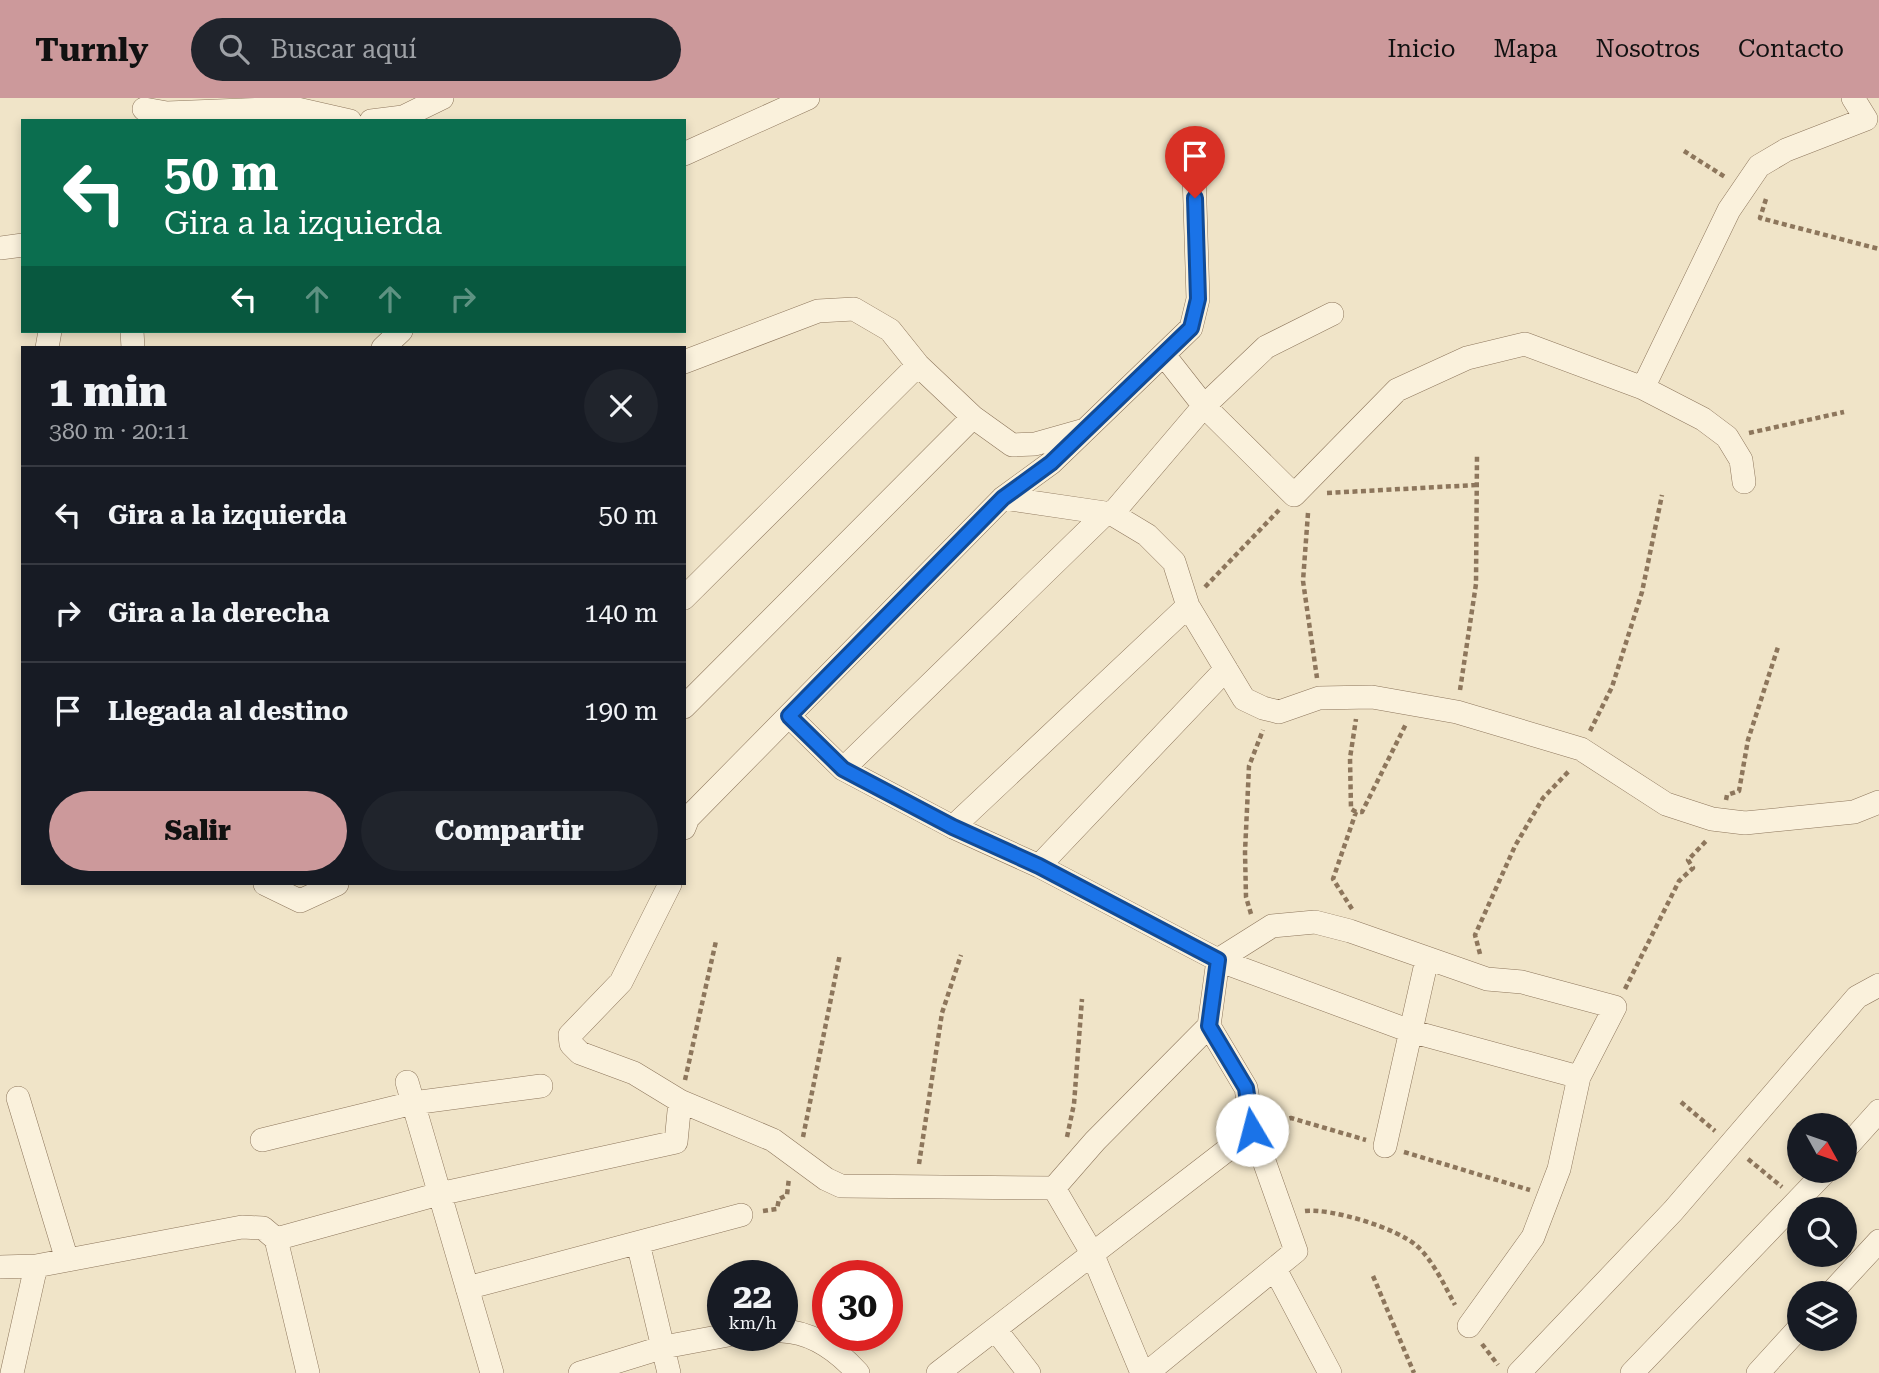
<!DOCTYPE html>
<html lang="es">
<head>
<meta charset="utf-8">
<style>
	:root { --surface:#171b24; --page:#20242c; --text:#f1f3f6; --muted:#9ea1a6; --line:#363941; --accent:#cc999b }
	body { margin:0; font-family:"Roboto Serif",serif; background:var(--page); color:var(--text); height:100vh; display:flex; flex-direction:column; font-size:26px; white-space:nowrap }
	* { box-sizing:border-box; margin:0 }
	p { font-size:23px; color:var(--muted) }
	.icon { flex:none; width:38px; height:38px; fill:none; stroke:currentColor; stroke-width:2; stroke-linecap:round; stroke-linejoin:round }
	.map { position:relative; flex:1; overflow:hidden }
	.details { position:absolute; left:21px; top:248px; width:665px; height:539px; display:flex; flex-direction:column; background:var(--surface); border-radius:0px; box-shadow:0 4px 10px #0003 }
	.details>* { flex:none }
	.guide { position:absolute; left:21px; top:21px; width:665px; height:214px; border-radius:0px; box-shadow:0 4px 10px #0003; background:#0b6e4f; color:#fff; overflow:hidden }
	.needle { width:46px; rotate:130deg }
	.buttons { position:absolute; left:1787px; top:1015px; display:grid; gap:14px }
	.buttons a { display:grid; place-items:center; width:70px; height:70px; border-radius:50%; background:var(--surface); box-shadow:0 4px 10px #0003; font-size:35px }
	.speed { position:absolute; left:707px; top:1162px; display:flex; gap:14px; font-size:35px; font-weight:700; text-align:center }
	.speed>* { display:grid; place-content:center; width:91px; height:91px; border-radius:50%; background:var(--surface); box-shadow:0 4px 10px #0003; line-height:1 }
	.speed small { font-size:18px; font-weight:400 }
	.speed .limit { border:10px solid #d22; background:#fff; color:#111 }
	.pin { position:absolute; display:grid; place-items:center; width:60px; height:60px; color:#fff; margin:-72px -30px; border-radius:50% 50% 50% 0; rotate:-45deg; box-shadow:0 0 7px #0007 }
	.pin .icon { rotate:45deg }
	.me { position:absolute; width:77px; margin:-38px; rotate:352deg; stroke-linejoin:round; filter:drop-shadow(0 0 5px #0008) }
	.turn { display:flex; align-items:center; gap:24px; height:147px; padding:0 28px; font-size:32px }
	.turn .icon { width:91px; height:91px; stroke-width:2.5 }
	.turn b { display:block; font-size:49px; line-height:60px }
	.lanes { display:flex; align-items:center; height:66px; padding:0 28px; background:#0003; justify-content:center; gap:35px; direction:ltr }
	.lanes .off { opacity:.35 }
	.round { display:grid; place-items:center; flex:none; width:74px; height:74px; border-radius:37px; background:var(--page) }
	.head { display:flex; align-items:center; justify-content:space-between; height:119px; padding:0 28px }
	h1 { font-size:42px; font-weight:800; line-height:52px }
	.action { display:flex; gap:14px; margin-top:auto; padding:14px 28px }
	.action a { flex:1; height:80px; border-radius:42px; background:var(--accent); color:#111; font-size:28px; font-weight:800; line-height:80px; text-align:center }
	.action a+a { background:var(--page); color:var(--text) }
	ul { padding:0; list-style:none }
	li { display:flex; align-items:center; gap:21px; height:98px; padding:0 28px; border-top:2px solid var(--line) }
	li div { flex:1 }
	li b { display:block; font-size:26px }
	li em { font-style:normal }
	header { display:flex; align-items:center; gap:42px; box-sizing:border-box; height:98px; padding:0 35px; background:var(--accent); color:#111 }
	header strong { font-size:33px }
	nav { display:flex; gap:38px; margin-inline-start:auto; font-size:24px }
	.search { width:490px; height:63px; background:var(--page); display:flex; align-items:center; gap:18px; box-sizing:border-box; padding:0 24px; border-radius:38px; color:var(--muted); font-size:26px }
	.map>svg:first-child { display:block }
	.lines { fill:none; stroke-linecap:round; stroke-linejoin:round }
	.street-casing { stroke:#8d765c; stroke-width:24 }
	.path { stroke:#8d765c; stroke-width:4.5; stroke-dasharray:5 3.5; stroke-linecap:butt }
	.street { stroke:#faf1dc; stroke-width:23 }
	.route-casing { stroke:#114b97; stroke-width:18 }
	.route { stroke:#1a73e8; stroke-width:12 }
</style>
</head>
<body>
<header>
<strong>Turnly</strong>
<div class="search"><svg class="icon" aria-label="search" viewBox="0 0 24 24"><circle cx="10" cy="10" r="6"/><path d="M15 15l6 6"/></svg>Buscar aquí</div>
<nav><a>Inicio</a><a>Mapa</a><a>Nosotros</a><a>Contacto</a></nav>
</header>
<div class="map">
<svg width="1879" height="1275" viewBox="0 0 1879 1275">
	<rect width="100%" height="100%" fill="#f0e4c8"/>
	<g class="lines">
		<g class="street-casing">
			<path id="street" d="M 144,11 L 167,15 L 293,10 L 350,23
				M 371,23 L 403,19 L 442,0
				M 684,56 L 808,0
				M 0,150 L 23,147
				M 132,233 L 133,250
				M 47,250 L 50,233
				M 383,250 L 401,233
				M 1164,257 L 1204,308 L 1294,397 L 1397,292 L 1467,260 L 1525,246 L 1643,290 L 1703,321 L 1727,339 L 1741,362 L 1744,384
				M 684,264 L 818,213 L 854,211 L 890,232 L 918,267 L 973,319 L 1012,347 L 1035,346 L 1081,333
				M 1643,290 L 1729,112 L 1759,68 L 1786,52 L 1866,21 L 1853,0
				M 1003,400 L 1112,416 L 1147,437 L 1174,464 L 1188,508 L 1244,601 L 1263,610 L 1279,614 L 1319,600 L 1372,599 L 1457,614 L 1581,651 L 1666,706 L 1712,721 L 1745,725 L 1854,714 L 1879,704
				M 1112,416 L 1204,308 L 1266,249 L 1332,216
				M 684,500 L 918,267
				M 684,609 L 973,319
				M 789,618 L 843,671 L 953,729 L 1039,768 L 1218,862 L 1410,933 L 1579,979
				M 843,671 L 1105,416
				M 953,729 L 1188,508
				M 684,730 L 688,720 L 1003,400 L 1051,365 L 1191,230 L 1198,201 L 1194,75
				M 1039,768 L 1226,571
				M 265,786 L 300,803 L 337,786
				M 670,786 L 621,884 L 570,937 L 571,946 L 580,955 L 634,975 L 680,1003 L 773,1042 L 826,1081 L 841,1088 L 1054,1090 L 1092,1155 L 1142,1275
				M 407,984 L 492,1275
				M 18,1000 L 67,1162
				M 262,1042 L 413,1005 L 541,988
				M 1385,1048 L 1427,861
				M 1844,1052 L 1879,1013
				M 1054,1090 L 1095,1043 L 1209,928
				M 276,1141 L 439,1096 L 676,1044 L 680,1003
				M 638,1145 L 669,1275
				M 0,1169 L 36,1168 L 242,1129 L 263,1130 L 276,1141 L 308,1275
				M 1275,1171 L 1330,1275
				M 467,1190 L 741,1117
				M 1831,1195 L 1879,1143
				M 995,1231 L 1029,1275
				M 782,1233 C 813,1234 838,1253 858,1275
				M 12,1275 L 36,1168
				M 580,1275 L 664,1249 L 728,1237
				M 938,1275 L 1253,1032
				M 1147,1275 L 1296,1153 L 1253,1032 L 1246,990 L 1209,928 L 1218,862 L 1272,828 L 1315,824 L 1350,833 L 1487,881 L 1522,884 L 1615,909 L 1579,979 L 1559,1071 L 1533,1139 L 1469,1228
				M 1519,1275 L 1673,1113 L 1857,899 L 1879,887
				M 1632,1275 L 1826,1073
				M 1758,1275 L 1799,1230"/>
		</g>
		<path class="path" d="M 1684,53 L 1725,79
			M 1766,101 L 1760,120 L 1879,151
			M 1749,335 L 1844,314
			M 1327,395 L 1476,387
			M 1308,415 L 1303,483 L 1317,580
			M 1205,489 L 1279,412
			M 1460,592 L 1476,486 L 1477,357
			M 1590,633 L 1612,589 L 1642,494 L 1662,397
			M 1726,702 L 1727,697 L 1739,693 L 1748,642 L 1778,549
			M 1356,714 L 1351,711 L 1350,660 L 1356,621
			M 1352,811 L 1333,781 L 1356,714 L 1362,714 L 1406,626
			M 1251,816 L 1246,799 L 1245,754 L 1249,668 L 1263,632
			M 1480,856 L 1475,837 L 1515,748 L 1543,700 L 1570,672
			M 1625,891 L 1679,783 L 1693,770 L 1688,762 L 1707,742
			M 685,982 L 716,843
			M 1681,1004 L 1715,1033
			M 1273,1025 L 1291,1020 L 1366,1042
			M 803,1039 L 840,856
			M 1067,1039 L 1074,1006 L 1082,901
			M 1404,1054 L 1530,1092
			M 1748,1061 L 1782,1089
			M 919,1066 L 942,915 L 961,857
			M 763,1113 L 777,1111 L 779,1101 L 787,1097 L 789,1080
			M 1305,1113 C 1331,1110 1397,1130 1417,1148 C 1432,1161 1446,1190 1455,1207
			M 1373,1178 L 1414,1275
			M 1482,1246 L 1498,1267"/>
		<use href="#street" class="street"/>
	</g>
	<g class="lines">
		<g class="route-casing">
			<path id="route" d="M 1195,100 L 1198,201 L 1191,230 L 1051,365 L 1003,400 L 789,618 L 843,671 L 953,729 L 1039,768 L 1218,862 L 1209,928 L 1246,990 L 1252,1032"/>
		</g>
		<use href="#route" class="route"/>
	</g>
</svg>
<div class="buttons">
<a><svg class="needle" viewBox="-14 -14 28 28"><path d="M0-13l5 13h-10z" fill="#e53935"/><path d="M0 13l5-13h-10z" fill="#9ea1a6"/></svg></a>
<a><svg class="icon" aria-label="search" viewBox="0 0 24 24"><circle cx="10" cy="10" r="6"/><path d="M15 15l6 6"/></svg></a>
<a><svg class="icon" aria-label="layers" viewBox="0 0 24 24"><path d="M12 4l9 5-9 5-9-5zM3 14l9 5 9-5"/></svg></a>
</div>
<div class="speed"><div>22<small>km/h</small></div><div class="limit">30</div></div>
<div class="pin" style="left:1195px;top:100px;background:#d93025"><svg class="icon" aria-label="arrive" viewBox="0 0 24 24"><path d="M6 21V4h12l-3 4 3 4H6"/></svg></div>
<svg class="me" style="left:1252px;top:1032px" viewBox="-20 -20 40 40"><circle r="19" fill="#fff"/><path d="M0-13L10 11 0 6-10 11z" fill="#1a73e8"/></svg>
<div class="guide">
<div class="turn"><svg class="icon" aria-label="left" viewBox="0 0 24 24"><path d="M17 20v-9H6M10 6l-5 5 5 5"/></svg><div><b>50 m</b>Gira a la izquierda</div></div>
<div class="lanes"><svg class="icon" aria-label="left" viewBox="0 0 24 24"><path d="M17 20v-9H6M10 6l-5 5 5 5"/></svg><svg class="icon off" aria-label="ahead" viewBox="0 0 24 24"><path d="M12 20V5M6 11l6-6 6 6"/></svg><svg class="icon off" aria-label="ahead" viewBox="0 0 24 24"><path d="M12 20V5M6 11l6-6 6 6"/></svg><svg class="icon off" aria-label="right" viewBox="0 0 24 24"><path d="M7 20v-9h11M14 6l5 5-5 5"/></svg></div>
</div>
<section class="details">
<div class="head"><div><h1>1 min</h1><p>380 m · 20:11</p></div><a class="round"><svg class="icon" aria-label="close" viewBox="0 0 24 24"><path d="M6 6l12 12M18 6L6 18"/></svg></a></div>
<ul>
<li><svg class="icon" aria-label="left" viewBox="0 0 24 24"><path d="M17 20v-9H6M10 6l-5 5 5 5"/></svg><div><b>Gira a la izquierda</b></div><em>50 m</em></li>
<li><svg class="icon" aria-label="right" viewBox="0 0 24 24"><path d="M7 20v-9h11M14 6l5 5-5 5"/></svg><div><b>Gira a la derecha</b></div><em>140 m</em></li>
<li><svg class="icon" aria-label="arrive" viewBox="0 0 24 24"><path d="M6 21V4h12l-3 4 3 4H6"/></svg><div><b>Llegada al destino</b></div><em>190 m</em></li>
</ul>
<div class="action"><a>Salir</a><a>Compartir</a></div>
</section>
</div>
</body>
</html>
